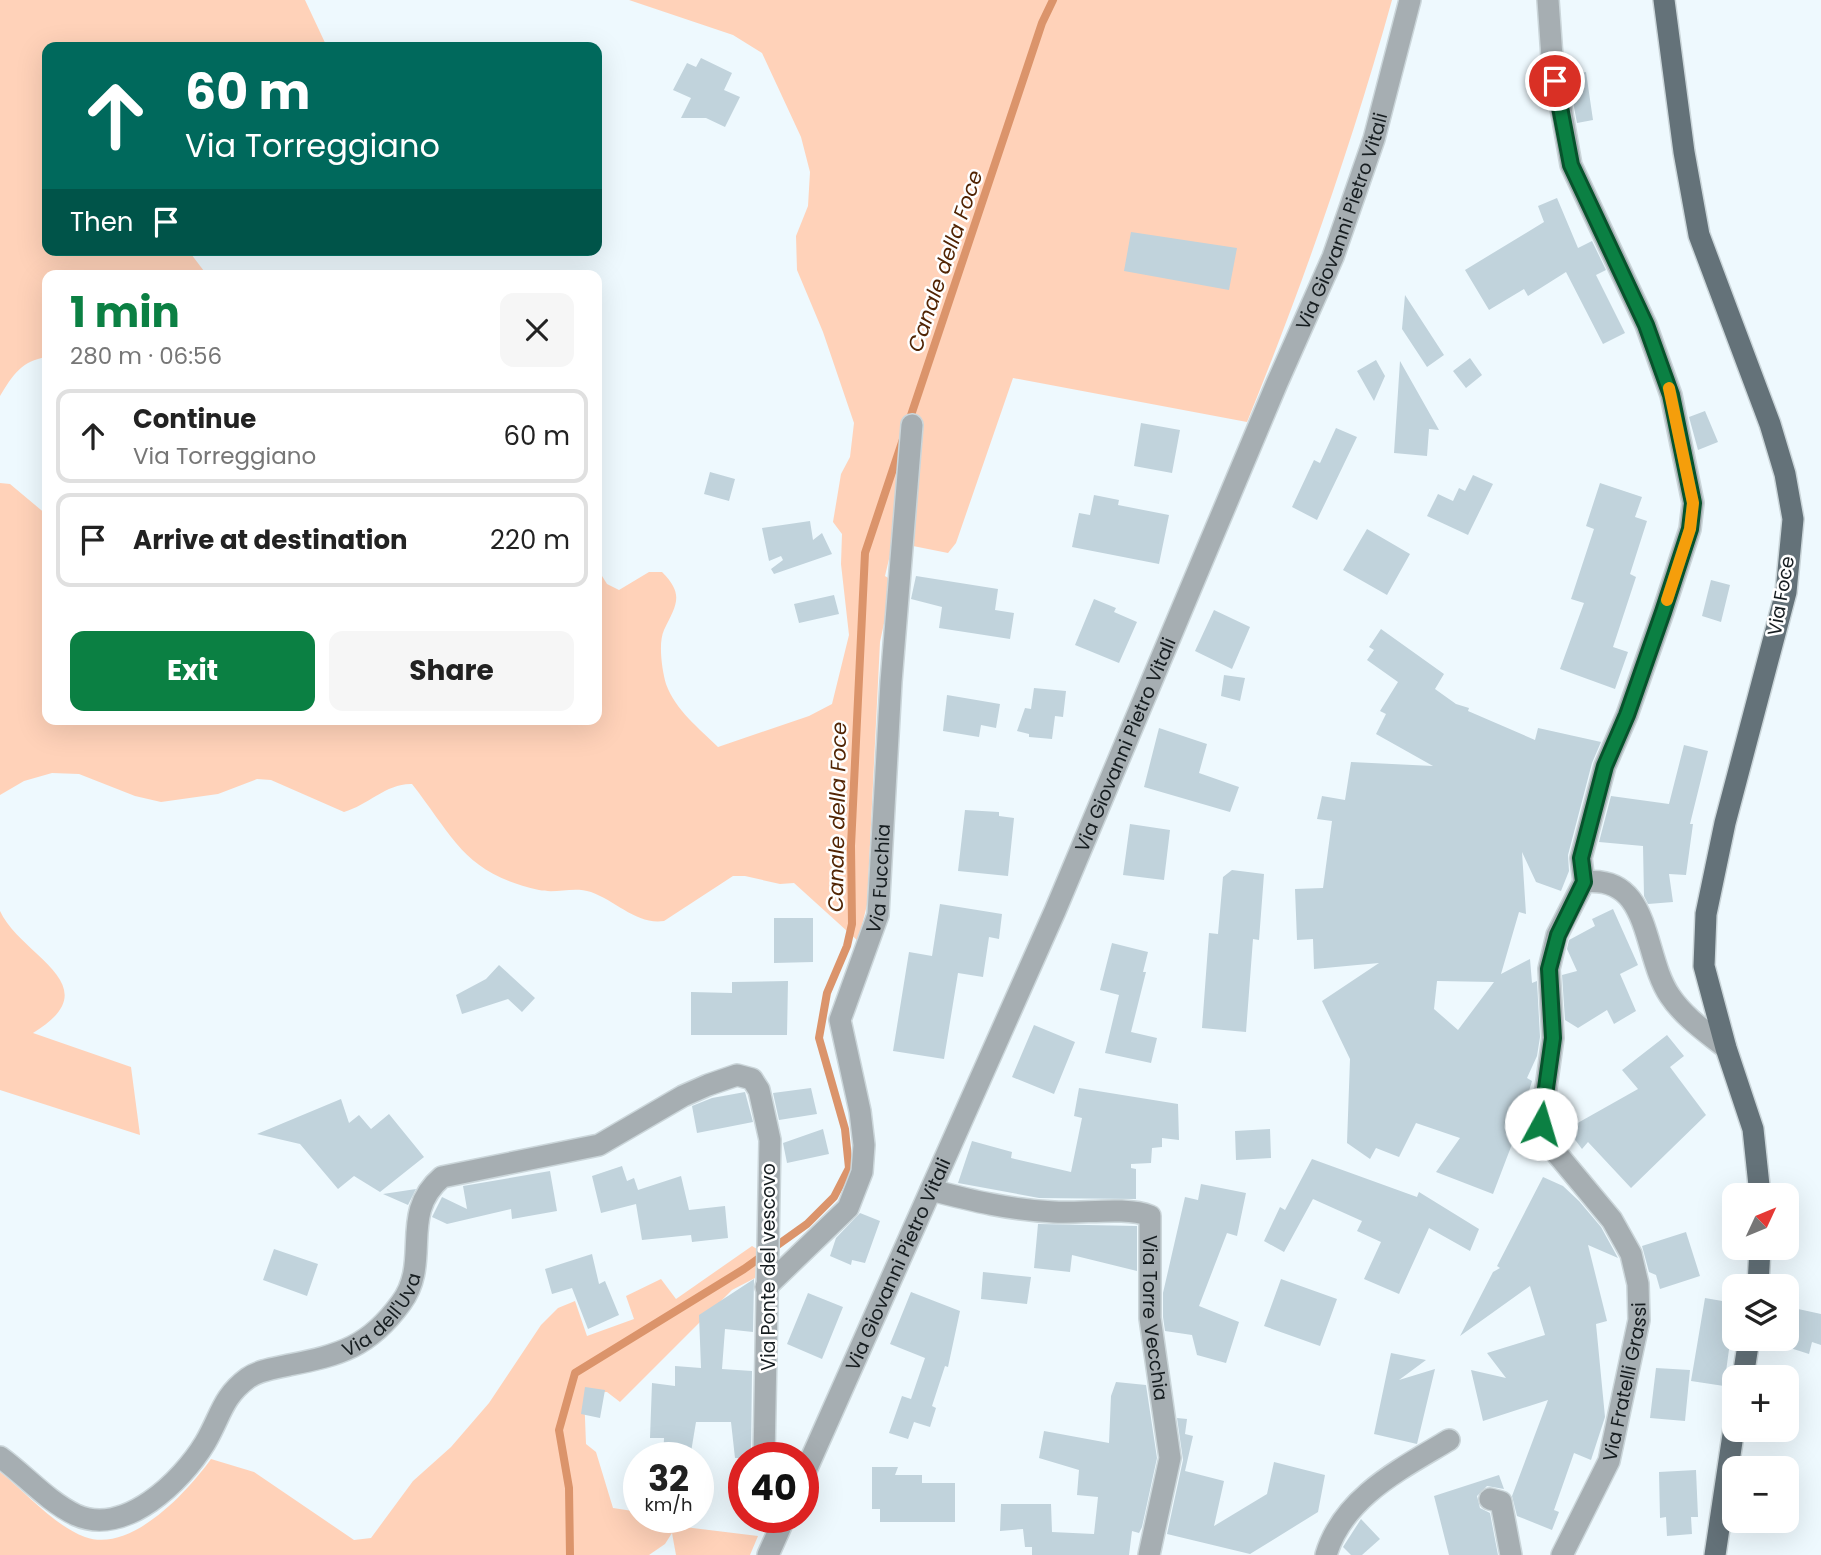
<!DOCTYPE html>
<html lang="en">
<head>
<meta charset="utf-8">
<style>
	:root { --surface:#fff; --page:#f6f6f6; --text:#222; --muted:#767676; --line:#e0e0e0; --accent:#0b8043 }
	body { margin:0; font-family:Poppins,sans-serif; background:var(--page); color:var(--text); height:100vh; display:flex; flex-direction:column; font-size:26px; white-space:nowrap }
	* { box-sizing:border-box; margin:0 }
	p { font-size:23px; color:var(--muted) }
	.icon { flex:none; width:38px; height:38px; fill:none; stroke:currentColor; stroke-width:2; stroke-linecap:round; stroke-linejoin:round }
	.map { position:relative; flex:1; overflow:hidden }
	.drawer { position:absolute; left:42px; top:270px; width:560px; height:455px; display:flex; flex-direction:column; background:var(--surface); border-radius:14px; box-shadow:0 7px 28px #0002 }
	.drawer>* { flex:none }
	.hud { position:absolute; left:42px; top:42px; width:560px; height:214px; border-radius:14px; box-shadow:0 7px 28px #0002; background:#00695c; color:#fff; overflow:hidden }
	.needle { width:46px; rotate:46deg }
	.tools { position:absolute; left:1722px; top:1183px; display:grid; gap:14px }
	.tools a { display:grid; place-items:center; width:77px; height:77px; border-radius:14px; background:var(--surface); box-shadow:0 7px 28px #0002; font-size:35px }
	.speed { position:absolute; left:623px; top:1442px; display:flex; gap:14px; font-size:35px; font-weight:700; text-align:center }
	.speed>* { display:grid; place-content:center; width:91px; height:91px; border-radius:50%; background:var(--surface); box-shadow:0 7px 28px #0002; line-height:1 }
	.speed small { font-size:18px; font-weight:400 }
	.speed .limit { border:10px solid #d22; background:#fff; color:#111 }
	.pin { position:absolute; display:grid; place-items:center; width:60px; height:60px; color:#fff; margin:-30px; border:4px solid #fff; border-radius:50%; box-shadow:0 2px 7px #0007 }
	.me { position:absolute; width:77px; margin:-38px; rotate:6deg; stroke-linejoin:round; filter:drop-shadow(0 0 5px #0008) }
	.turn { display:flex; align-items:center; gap:24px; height:147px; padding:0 28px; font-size:32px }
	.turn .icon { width:91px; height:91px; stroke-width:2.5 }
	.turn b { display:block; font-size:49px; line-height:60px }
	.then { display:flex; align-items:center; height:66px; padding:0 28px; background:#0003; gap:14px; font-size:26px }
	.round { display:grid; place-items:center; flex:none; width:74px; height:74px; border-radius:14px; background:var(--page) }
	.overview { display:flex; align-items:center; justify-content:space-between; height:119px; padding:0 28px }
	h1 { font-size:42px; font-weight:700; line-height:52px; color:var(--accent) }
	.cta { display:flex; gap:14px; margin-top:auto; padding:14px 28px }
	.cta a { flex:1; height:80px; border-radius:14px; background:var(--accent); color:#fff; font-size:28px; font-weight:700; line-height:80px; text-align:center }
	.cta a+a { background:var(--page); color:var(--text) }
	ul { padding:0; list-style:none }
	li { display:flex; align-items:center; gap:21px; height:94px; margin:0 14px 10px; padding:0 14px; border:4px solid var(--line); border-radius:14px }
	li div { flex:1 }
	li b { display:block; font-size:26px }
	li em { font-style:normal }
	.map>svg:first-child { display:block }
	.green { fill:#ffd2b9 }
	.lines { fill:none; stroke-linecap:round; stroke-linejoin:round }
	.stream { stroke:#db946b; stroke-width:8 }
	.building { fill:#c1d3dc; fill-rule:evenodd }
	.minor-casing { stroke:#cbd6da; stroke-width:24 }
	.major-casing { stroke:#cbd6da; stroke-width:24 }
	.minor { stroke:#a6aeb2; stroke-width:21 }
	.major { stroke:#647279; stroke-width:21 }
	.route-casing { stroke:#07532c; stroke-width:18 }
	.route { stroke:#0b8043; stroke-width:12 }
	.slow { stroke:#f59e0b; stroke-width:12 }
	.labels { text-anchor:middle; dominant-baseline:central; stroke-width:5; stroke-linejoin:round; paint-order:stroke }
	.street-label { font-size:19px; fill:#161d20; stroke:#fff }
	.water-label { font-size:21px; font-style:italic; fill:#522504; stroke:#fff }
</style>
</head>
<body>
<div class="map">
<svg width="1821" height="1555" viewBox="0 0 1821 1555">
	<rect width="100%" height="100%" fill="#eef9fe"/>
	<path class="green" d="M 0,0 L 305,0 L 327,47 L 47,47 L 47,250 L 188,250 L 207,275 L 47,275 L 47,357 C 21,361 13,375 0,396 Z
		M 629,0 L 1392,0 C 1352,144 1303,284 1247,422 L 1013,378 L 956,543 L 948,553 L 893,542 L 885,576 L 893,581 L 880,642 L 867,905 L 858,941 L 794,883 L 780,884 L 745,876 L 733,876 L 664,921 C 637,925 616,901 591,892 C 573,886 557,894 539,890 C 464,873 455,839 412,784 C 387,783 368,805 344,812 L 271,780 L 257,779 L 218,794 L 161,802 L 135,796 L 79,774 L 52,773 L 24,781 L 0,795 L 0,483 L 10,484 L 47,515 L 47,719 L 597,719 L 597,568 L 607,584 L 619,590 L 649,572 L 662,572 C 685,595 676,605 664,630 C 658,643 662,670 666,684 C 676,711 699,728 718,747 L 809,716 L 832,704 L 849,635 L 841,564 L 842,534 L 833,522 L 841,474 L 850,457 L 854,423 L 823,332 L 797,270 L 796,236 L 808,206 L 810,172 L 801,137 L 762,53 L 733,35 Z
		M 0,911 C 21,957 112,985 33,1033 L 131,1067 L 140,1135 L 0,1090 Z
		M 752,1246 L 757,1249 L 755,1278 L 732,1290 L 620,1402 L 607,1392 L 584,1393 L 586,1444 L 596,1452 L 613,1508 L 639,1512 L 639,1517 L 659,1517 L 668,1525 L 758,1536 L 750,1555 L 676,1555 L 672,1533 L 665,1544 L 649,1555 L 0,1555 L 0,1472 C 27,1493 53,1525 85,1537 C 131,1554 188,1491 211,1459 L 254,1472 L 354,1540 L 371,1538 L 413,1481 L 451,1447 L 489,1403 L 541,1325 L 558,1308 L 575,1301 L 587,1336 L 634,1319 L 626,1296 L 661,1279 L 676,1299 Z"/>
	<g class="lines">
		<path class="stream" d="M 570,1555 L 569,1488 L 559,1430 L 575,1373 L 744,1269 L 807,1224 L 834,1197 L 849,1168 L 845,1129 L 819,1038 L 827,993 L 847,946 L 852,924 L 851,846 L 865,553 L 1042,23 L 1053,0"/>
	</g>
	<path class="building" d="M 701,58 L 732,73 L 724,90 L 740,97 L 725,127 L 706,118 L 681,118 L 691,98 L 673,90 L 687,63 L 696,67 Z
		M 1586,72 L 1593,120 L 1577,123 L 1568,75 Z
		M 1557,198 L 1578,248 L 1592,241 L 1606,270 L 1596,275 L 1625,333 L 1603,344 L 1566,272 L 1528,296 L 1524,289 L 1489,310 L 1465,270 L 1544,222 L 1538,206 Z
		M 1131,232 L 1237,248 L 1229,290 L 1124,271 Z
		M 1405,295 L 1444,355 L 1427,367 L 1402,329 Z
		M 1470,358 L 1482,375 L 1466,388 L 1453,371 Z
		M 1376,360 L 1385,376 L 1374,401 L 1357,371 Z
		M 1400,361 L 1439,430 L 1429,429 L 1427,456 L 1394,453 Z
		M 1705,411 L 1718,442 L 1698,450 L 1689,417 Z
		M 1141,423 L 1180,430 L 1172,473 L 1134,466 Z
		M 1336,428 L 1357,437 L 1317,520 L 1292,507 L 1314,460 L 1320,463 Z
		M 710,472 L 735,479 L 729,501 L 704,494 Z
		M 1473,475 L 1493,484 L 1468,535 L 1427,516 L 1438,494 L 1453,501 L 1459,488 L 1465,491 Z
		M 1600,483 L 1642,497 L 1635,517 L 1647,521 L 1630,574 L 1636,577 L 1613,647 L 1628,652 L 1615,689 L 1560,669 L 1584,603 L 1571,599 L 1594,529 L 1586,526 Z
		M 1094,495 L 1119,500 L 1118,505 L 1169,515 L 1159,564 L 1072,547 L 1079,513 L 1090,515 Z
		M 810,521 L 813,540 L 822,533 L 832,554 L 774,574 L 771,569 L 783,560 L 781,556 L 769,561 L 762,528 Z
		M 1367,529 L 1410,554 L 1387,595 L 1343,570 Z
		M 916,576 L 998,589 L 995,610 L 1014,613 L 1010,639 L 939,628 L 942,607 L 911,599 Z
		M 1711,580 L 1730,585 L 1721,622 L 1702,616 Z
		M 834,595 L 839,614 L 799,623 L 794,604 Z
		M 1094,599 L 1116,608 L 1114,612 L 1137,622 L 1119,663 L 1075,645 Z
		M 1214,610 L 1250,627 L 1232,669 L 1195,651 Z
		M 1381,629 L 1444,674 L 1435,689 L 1456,704 L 1469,708 L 1468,711 L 1535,740 L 1538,728 L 1601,742 L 1592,763 L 1568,855 L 1569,871 L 1561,891 L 1536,882 L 1522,852 L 1526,914 L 1519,912 L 1501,974 L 1530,959 L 1532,983 L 1537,981 L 1540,1037 L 1537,1056 L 1527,1078 L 1532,1081 L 1517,1131 L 1493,1194 L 1436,1172 L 1460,1138 L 1416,1123 L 1399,1157 L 1376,1148 L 1370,1159 L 1347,1143 L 1350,1059 L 1322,1001 L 1379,963 L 1314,969 L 1313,939 L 1297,940 L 1295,889 L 1323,888 L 1332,821 L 1317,819 L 1322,796 L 1345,800 L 1351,762 L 1433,766 L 1376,734 L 1386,714 L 1380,711 L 1398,682 L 1367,660 L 1374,650 L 1369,647 ZM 1437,981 L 1494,982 L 1458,1030 L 1434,1009 Z
		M 1224,675 L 1245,678 L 1240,701 L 1221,696 Z
		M 1034,688 L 1066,691 L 1063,717 L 1055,716 L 1052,739 L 1029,737 L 1029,734 L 1017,731 L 1025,708 L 1031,709 Z
		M 947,695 L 1000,704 L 996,728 L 981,725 L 979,737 L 943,731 Z
		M 1159,728 L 1207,744 L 1199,773 L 1239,787 L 1230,812 L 1144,787 Z
		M 1684,745 L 1708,751 L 1690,824 L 1693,824 L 1686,875 L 1669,874 L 1673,902 L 1648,904 L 1644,896 L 1643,846 L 1599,842 L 1611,796 L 1669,804 Z
		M 965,810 L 999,812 L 999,816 L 1014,818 L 1008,876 L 958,871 Z
		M 1130,824 L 1170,830 L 1164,880 L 1123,875 Z
		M 1232,870 L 1264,874 L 1259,940 L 1253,939 L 1246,1032 L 1202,1028 L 1209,933 L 1218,934 L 1223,877 Z
		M 940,904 L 1002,914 L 999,939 L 989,937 L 983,977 L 958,973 L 944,1059 L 893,1051 L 909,952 L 932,956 Z
		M 1613,909 L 1638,965 L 1620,974 L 1636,1011 L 1614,1024 L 1607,1010 L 1578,1028 L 1565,1020 L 1562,975 L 1577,971 L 1567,949 L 1569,940 L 1595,926 L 1592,919 Z
		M 774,918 L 813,918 L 813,962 L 774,963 Z
		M 1112,943 L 1148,952 L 1143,972 L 1146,972 L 1131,1032 L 1157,1038 L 1151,1063 L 1105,1053 L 1119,995 L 1100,990 Z
		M 499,965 L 535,998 L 522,1012 L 508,999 L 462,1014 L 456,995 L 486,979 Z
		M 788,981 L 787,1035 L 691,1035 L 691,992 L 732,993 L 732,982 Z
		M 1034,1025 L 1075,1042 L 1054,1094 L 1012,1077 Z
		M 1667,1035 L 1684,1056 L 1670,1067 L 1706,1115 L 1631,1188 L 1588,1142 L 1582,1149 L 1567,1129 L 1638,1089 L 1622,1070 Z
		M 811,1088 L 817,1114 L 779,1120 L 773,1093 Z
		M 1079,1088 L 1178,1104 L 1179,1140 L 1162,1138 L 1162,1147 L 1152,1148 L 1151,1163 L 1131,1164 L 1131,1168 L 1136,1169 L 1136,1199 L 1039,1198 L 958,1183 L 972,1141 L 1012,1152 L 1011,1158 L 1071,1172 L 1082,1118 L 1074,1116 Z
		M 745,1092 L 753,1122 L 697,1133 L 692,1106 L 712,1098 Z
		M 341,1099 L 349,1123 L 359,1115 L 371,1129 L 389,1114 L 424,1157 L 380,1192 L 354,1176 L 338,1189 L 300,1144 L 257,1134 Z
		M 823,1129 L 829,1154 L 787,1163 L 783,1143 Z
		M 1270,1129 L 1271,1158 L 1236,1160 L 1235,1131 Z
		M 1312,1159 L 1417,1197 L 1419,1192 L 1479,1229 L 1470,1251 L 1429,1228 L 1399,1294 L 1364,1279 L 1381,1242 L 1357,1231 L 1362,1221 L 1313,1199 L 1284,1252 L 1264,1241 L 1280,1207 L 1285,1210 Z
		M 622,1166 L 627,1181 L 634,1178 L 638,1190 L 681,1176 L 689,1210 L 725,1206 L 728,1238 L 692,1242 L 691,1235 L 642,1240 L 636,1204 L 601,1213 L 592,1176 Z
		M 550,1171 L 557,1211 L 512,1219 L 511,1209 L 447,1224 L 432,1217 L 442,1197 L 467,1209 L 463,1186 Z
		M 1543,1177 L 1563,1186 L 1579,1201 L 1601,1227 L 1618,1258 L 1588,1245 L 1607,1321 L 1596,1324 L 1605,1417 L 1591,1460 L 1574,1453 L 1554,1510 L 1559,1512 L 1552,1530 L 1517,1516 L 1512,1496 L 1548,1400 L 1483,1421 L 1471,1370 L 1506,1378 L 1487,1353 L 1545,1335 L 1530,1286 L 1460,1336 L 1493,1272 L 1500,1268 L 1497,1266 Z
		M 1201,1184 L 1246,1193 L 1237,1236 L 1227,1233 L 1199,1306 L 1239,1322 L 1226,1363 L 1197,1355 L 1192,1335 L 1165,1331 L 1163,1317 L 1163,1293 L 1185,1197 L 1198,1200 Z
		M 416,1189 L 408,1205 L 383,1194 Z
		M 860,1213 L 880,1221 L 865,1263 L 852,1260 L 851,1265 L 830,1256 L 836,1238 Z
		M 1038,1224 L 1137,1226 L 1137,1271 L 1072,1255 L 1070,1272 L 1034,1268 Z
		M 1686,1232 L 1700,1276 L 1660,1289 L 1656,1275 L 1649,1272 L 1642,1246 Z
		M 274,1249 L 318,1264 L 307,1296 L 263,1280 Z
		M 592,1254 L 599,1284 L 605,1281 L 619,1315 L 588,1329 L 572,1288 L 552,1294 L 545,1269 Z
		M 983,1272 L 1031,1277 L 1027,1304 L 981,1299 Z
		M 754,1279 L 753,1332 L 725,1329 L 722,1369 L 752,1371 L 751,1458 L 735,1458 L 731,1422 L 696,1422 L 690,1458 L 663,1458 L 664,1438 L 650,1438 L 652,1383 L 675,1386 L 675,1366 L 701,1368 L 699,1315 Z
		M 1281,1279 L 1337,1299 L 1320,1346 L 1264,1326 Z
		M 911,1292 L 960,1311 L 948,1367 L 945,1366 L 932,1406 L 936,1408 L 930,1427 L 914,1422 L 908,1439 L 889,1433 L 902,1396 L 911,1399 L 925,1358 L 890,1344 Z
		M 808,1293 L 843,1307 L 822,1359 L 787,1344 Z
		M 1705,1298 L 1728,1302 L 1727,1312 L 1734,1313 L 1724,1386 L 1691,1381 Z
		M 1789,1307 L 1821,1314 L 1821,1345 L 1812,1342 L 1809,1354 L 1787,1347 Z
		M 1391,1353 L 1426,1360 L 1399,1380 L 1435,1369 L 1417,1444 L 1374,1434 Z
		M 1656,1368 L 1690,1370 L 1685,1421 L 1650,1418 Z
		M 1116,1382 L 1146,1385 L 1157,1458 L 1142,1527 L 1139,1533 L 1132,1531 L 1129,1555 L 1032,1555 L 1032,1547 L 1025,1547 L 1023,1529 L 1000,1531 L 1001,1504 L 1051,1504 L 1052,1532 L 1094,1534 L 1098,1497 L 1077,1495 L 1079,1470 L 1039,1458 L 1044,1431 L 1109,1443 L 1111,1396 Z
		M 585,1387 L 605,1390 L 600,1418 L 581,1414 Z
		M 1177,1418 L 1187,1419 L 1185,1434 L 1193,1436 L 1185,1471 L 1224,1481 L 1214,1526 L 1267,1494 L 1274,1462 L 1325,1475 L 1318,1512 L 1250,1554 L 1167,1534 L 1183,1460 Z
		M 872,1467 L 898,1467 L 895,1475 L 922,1475 L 922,1483 L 955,1483 L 955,1522 L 880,1522 L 880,1509 L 872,1509 Z
		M 1696,1470 L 1698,1517 L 1691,1517 L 1692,1534 L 1667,1536 L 1666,1517 L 1660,1518 L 1659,1472 Z
		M 1499,1475 L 1504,1489 L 1487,1486 L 1477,1496 L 1480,1508 L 1490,1513 L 1498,1555 L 1449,1555 L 1434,1496 Z
		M 1361,1519 L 1380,1539 L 1362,1555 L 1351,1555 L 1343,1547 Z"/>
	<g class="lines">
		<g class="minor-casing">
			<g id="minor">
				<path d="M 1548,0 L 1552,57 L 1571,165 L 1646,325 L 1671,395 L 1693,503 L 1690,529 L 1663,612 L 1627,715 L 1605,766 L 1581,858 L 1584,882"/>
				<path id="s1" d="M 931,1190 C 973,1201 1011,1210 1054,1212 C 1082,1214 1126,1206 1150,1216 L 1150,1318 L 1170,1458 L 1149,1555"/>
				<path id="s2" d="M 766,1287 L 848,1208 L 862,1172 L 864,1145 L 860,1111 L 840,1020 L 878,915 L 891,682 L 912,425"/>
				<path id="s3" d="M 0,1457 C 25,1475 47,1501 76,1515 C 125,1537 182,1481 205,1443 C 221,1416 222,1397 248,1378 C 259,1370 276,1368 289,1365 C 340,1355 369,1347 401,1303 C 432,1261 398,1214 442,1177 L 599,1145 L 683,1096 L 708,1085 L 737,1075 L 752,1079 L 759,1090 L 770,1140 L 764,1458"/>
				<path id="s4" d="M 803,1477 L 1055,911 L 1277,383 L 1333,257 L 1374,139 L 1410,0"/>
				<path d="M 1490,1499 L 1501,1502 L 1511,1555"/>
				<path d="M 768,1555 L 785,1517"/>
				<path d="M 1326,1555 C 1343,1497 1401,1469 1449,1440"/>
				<path id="s5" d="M 1562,1555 L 1609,1461 L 1639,1320 L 1638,1284 L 1631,1254 L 1612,1220 L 1548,1143 L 1541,1123 L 1553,1038 L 1549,969 L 1557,935 L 1584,882 C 1652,874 1642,955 1670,996 C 1684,1017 1706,1032 1726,1048"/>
			</g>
		</g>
		<g class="major-casing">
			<path id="major" d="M 1664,0 L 1684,152 L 1699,235 L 1770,424 L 1785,474 L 1793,519 L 1786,592 L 1725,823 L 1706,914 L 1704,966 L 1726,1048 L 1753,1129 L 1760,1195
				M 1758,1286 L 1760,1248
				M 1743,1377 L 1749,1339
				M 1715,1555 L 1734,1428"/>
		</g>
		<use href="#minor" class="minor"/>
		<use href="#major" class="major"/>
	</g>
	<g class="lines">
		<g class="route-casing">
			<path id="route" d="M 1541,1124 L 1553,1038 L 1549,969 L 1558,935 L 1584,882 L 1581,858 L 1605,766 L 1627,715 L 1663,612 L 1690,529 L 1693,503 L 1671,395 L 1646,325 L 1571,165 L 1555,81"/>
		</g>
		<use href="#route" class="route"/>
		<path class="slow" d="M 1667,600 L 1690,529 L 1693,503 L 1669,388"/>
	</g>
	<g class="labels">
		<g class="street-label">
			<text stroke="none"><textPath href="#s4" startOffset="1367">Via Giovanni Pietro Vitali</textPath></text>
			<text transform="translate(1781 596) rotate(-80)">Via Foce</text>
			<text stroke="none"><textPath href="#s4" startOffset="800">Via Giovanni Pietro Vitali</textPath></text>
			<text stroke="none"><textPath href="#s2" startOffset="455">Via Fucchia</textPath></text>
			<text stroke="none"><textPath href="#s4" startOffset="233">Via Giovanni Pietro Vitali</textPath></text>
			<text transform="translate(768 1267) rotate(-90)">Via Ponte del vescovo</text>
			<text stroke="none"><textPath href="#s3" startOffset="488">Via dell'Uva</textPath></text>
			<text stroke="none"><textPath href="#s1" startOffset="324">Via Torre Vecchia</textPath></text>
			<text stroke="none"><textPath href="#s5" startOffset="186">Via Fratelli Grassi</textPath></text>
		</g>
		<g class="water-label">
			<text transform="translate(945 261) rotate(-71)">Canale della Foce</text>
			<text transform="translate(837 817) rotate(-89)">Canale della Foce</text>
		</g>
	</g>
</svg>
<div class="tools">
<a><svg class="needle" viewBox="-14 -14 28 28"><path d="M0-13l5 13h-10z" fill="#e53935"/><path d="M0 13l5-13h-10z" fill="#767676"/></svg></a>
<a><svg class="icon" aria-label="layers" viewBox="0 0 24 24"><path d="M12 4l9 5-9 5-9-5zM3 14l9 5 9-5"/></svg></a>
<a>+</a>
<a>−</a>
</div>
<div class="speed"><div>32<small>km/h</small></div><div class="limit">40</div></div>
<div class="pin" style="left:1555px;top:81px;background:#d93025"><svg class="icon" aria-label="arrive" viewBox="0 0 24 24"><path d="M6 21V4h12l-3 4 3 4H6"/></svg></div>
<svg class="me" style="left:1541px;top:1124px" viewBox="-20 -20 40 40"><circle r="19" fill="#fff"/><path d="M0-13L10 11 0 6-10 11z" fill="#0b8043"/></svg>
<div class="hud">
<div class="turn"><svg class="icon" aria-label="ahead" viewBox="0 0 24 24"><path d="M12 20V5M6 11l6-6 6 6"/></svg><div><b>60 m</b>Via Torreggiano</div></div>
<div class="then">Then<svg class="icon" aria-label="arrive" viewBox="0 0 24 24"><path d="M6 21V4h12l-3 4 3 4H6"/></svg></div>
</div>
<section class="drawer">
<div class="overview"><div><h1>1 min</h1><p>280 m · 06:56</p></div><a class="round"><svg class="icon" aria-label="close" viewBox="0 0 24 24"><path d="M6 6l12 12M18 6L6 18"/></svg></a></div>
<ul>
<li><svg class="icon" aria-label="ahead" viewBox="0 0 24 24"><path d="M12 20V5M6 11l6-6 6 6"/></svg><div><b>Continue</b><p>Via Torreggiano</p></div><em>60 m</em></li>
<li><svg class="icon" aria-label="arrive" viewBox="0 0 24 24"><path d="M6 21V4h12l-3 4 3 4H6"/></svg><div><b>Arrive at destination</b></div><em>220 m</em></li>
</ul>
<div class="cta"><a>Exit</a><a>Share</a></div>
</section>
</div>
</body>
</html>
